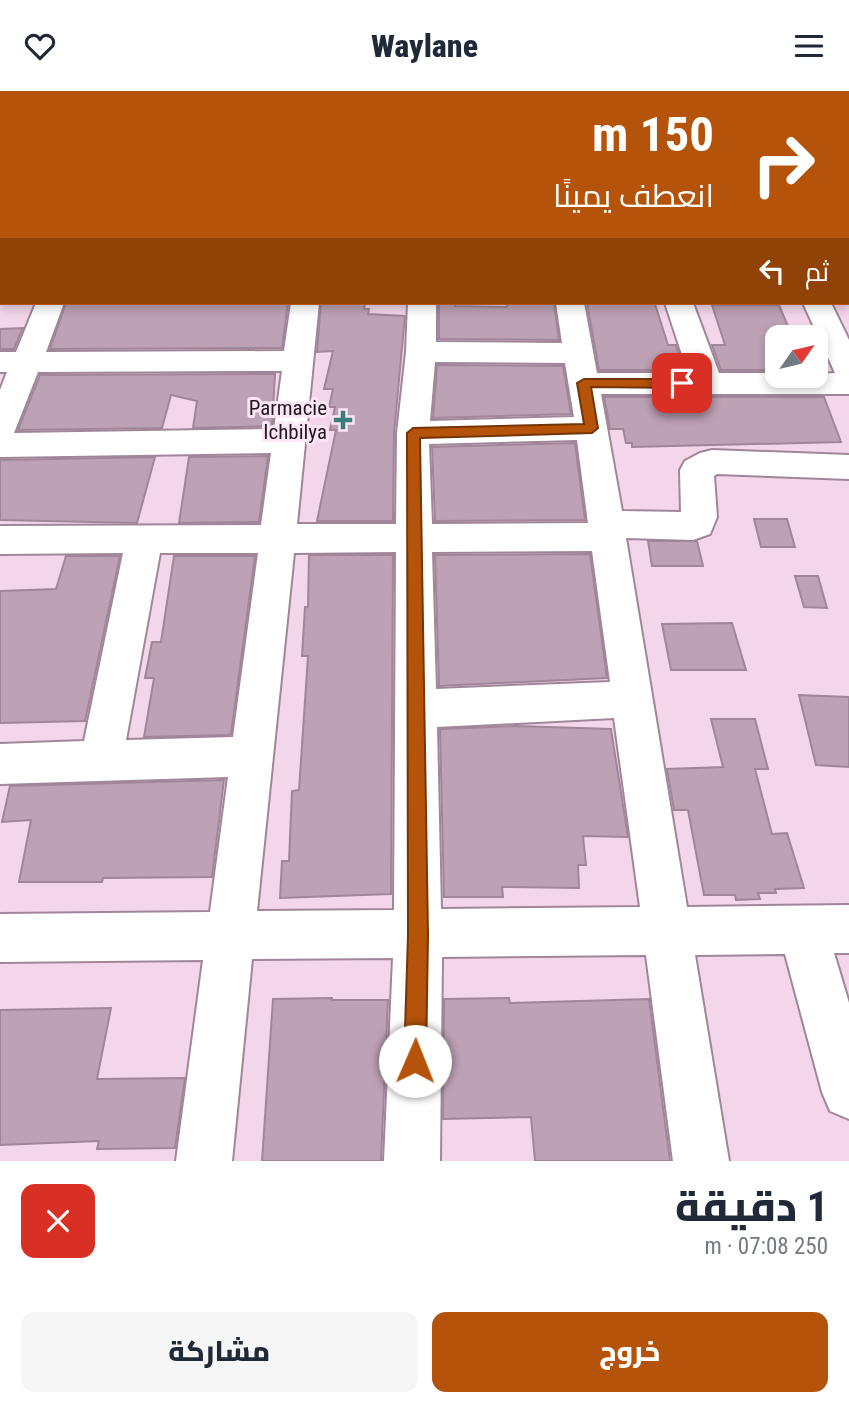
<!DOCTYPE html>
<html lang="ar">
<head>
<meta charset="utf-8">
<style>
	:root { --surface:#fff; --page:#f6f6f7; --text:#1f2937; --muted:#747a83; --accent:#b45309 }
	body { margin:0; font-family:"Roboto Condensed",Cairo,sans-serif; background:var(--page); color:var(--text); direction:rtl; height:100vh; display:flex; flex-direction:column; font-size:26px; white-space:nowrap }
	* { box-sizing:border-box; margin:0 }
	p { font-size:23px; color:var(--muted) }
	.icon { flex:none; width:38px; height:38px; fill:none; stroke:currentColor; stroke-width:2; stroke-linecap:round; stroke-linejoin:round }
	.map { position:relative; height:1070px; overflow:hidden; direction:ltr }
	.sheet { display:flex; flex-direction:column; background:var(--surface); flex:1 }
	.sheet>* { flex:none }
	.guide { position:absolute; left:0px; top:0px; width:850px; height:214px; box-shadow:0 4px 10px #0003; direction:rtl; background:#b45309; color:#fff; overflow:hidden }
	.needle { width:46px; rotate:56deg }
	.fabs { position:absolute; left:765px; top:234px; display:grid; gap:14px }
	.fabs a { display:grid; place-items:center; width:63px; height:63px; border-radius:14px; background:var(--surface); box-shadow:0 4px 10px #0003; font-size:35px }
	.pin { position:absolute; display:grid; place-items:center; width:60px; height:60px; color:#fff; margin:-30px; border-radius:14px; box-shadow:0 4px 10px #0006 }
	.me { position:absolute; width:77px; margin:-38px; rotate:1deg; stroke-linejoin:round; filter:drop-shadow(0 0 5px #0008) }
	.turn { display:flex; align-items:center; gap:24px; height:147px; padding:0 21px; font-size:32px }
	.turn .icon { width:91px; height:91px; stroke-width:2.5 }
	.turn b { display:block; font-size:49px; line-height:60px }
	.then { display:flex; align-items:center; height:66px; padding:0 21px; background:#0003; gap:14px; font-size:26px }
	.round { display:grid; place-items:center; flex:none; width:74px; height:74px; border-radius:14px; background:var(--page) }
	.summary { display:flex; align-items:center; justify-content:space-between; height:119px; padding:0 21px }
	h1 { font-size:42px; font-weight:800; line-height:52px }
	.cta { display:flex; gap:14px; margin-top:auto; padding:14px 21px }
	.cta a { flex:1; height:80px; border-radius:14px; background:var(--accent); color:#fff; font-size:28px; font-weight:800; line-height:80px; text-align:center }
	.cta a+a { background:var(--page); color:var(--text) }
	header { display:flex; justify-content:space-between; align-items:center; height:91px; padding:0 21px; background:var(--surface); font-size:32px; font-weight:800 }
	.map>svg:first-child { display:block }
	.building { fill:#bda1b4; stroke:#a08698; stroke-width:2 }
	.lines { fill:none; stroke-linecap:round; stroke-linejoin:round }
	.minor-casing { stroke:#a18699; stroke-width:4 }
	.minor { fill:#fff; fill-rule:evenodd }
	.route { fill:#b45309; stroke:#753606; stroke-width:2 }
	.poi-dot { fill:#39807a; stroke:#fde5f5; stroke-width:2.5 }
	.labels { text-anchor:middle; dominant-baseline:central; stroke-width:6; stroke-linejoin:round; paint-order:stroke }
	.poi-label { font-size:21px; fill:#21171e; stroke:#fde5f5; text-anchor:end }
</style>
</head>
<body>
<header><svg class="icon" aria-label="menu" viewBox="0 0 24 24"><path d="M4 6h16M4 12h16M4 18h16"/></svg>Waylane<svg class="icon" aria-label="heart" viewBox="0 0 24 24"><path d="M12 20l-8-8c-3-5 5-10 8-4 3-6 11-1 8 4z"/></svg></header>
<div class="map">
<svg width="849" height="1070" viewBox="0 0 849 1070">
	<rect width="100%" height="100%" fill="#f3d6ea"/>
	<path class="building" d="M 66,212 L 288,212 L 282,257 L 50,258 Z
		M 321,212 L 365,212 L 364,218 L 369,218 L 368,223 L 405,225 L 394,342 L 393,430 L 317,430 L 336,339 L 330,339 L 335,316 L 329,316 L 333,298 L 324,298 L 333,260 L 317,261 Z
		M 439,212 L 455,212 L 455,215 L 507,216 L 506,212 L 554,212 L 559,249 L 439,248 Z
		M 587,212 L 655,213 L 668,254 L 676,254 L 684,279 L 599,279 Z
		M 712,214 L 779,214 L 793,247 L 777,247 L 777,279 L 721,279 L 712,254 L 725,254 Z
		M 23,237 L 14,258 L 0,258 L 0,238 Z
		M 437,274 L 563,275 L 571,323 L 433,327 Z
		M 275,283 L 272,335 L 193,337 L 197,310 L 171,304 L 162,337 L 18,339 L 40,284 Z
		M 604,306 L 824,306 L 841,351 L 632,356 L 632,352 L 626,352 L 623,338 L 610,338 Z
		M 575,352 L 585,429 L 435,430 L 432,356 Z
		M 268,365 L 259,431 L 179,432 L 189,366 Z
		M 155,366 L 137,432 L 0,429 L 0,369 Z
		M 754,428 L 787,428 L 795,456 L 761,456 Z
		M 648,450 L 697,450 L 703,475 L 652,475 Z
		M 590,463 L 607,587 L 439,595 L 435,464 Z
		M 309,464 L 393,464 L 391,803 L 280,807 L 282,770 L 289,770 L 292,700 L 299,699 L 308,565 L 302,565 L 305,516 L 308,516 Z
		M 66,465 L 120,465 L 85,630 L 0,632 L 0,500 L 56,498 Z
		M 174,465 L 255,465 L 231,643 L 228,644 L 144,646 L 154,587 L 145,587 L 152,551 L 161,551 Z
		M 795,485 L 818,485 L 827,517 L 804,516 Z
		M 732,532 L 746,579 L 671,579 L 662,533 Z
		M 799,604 L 849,606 L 849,676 L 816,674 Z
		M 711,628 L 755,628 L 768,678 L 755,678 L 772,743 L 787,742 L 804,797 L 775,798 L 776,802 L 758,802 L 760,808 L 736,809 L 735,804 L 704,804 L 688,719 L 674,719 L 667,678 L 723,676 Z
		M 516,635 L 611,638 L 628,746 L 583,745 L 586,774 L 578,774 L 579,797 L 502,796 L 503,806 L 444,806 L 440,638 Z
		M 224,689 L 212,786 L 103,787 L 102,791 L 19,791 L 31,729 L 2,731 L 10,695 Z
		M 332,907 L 332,909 L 388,909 L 381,1070 L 262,1070 L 273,908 Z
		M 509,907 L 510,912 L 649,908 L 670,1070 L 535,1070 L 531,1026 L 443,1028 L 444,908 Z
		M 111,917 L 97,988 L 185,987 L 175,1057 L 97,1058 L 99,1050 L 0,1054 L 0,919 Z"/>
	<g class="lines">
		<g class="minor-casing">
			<path id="minor" d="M 320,0 L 342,0 L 319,2 Z
				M 526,0 L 548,0 L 548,2 L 526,2 Z
				M 714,0 L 736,0 L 737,2 L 715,2 Z
				M 0,24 L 2,24 L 2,38 L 0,38 Z
				M 0,64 L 2,64 L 2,78 L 0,78 Z
				M 0,132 L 2,132 L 2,148 L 0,148 Z
				M 0,194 L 2,194 L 2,212 L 0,212 Z
				M 36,212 L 64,212 L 46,261 L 284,260 L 291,212 L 319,212 L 297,433 L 396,433 L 397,342 L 406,261 L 408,212 L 436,212 L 436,251 L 562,252 L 556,212 L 584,212 L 597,282 L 688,282 L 665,212 L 693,212 L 719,282 L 777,282 L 777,285 L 835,282 L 803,212 L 831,212 L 849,249 L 849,303 L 601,303 L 622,420 L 681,421 L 680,379 L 685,370 L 700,362 L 712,359 L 849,364 L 849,388 L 717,383 L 714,385 L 717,426 L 710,443 L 693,449 L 626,447 L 687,816 L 849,814 L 849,862 L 834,862 L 849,912 L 849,1028 L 830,1020 L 822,1001 L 785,863 L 695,864 L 729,1070 L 673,1070 L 646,864 L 442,866 L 440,1070 L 384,1070 L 393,867 L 252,868 L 232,1070 L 176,1070 L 203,869 L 0,871 L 0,823 L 210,821 L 228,686 L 0,693 L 0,653 L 84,650 L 123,462 L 0,463 L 0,435 L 261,434 L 271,362 L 0,366 L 0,299 L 7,281 L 0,281 L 0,261 L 16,261 ZM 435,271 L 565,272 L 574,326 L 430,330 ZM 282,280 L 274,338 L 14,342 L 38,281 ZM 577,349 L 588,432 L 432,433 L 429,353 ZM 592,460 L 610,591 L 436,598 L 432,461 ZM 396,461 L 394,819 L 257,820 L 294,462 ZM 160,462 L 258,462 L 233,646 L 126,649 ZM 614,627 L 640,816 L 441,818 L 437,636 Z"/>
		</g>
		<use href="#minor" class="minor"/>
	</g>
	<path class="route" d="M 584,288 L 682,288 L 689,292 L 682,297 L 591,296 L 598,337 L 592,342 L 420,347 L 428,844 L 426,970 L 423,977 L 415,980 L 407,977 L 404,970 L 408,844 L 407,342 L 413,337 L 584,333 L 577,292 Z"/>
	<path class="poi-dot" d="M339.5 318.5h7v7h7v7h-7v7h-7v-7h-7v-7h7z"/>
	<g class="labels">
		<g class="poi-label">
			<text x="327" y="317">Parmacie<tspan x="327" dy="24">Ichbilya</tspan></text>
		</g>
	</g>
</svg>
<div class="fabs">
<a><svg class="needle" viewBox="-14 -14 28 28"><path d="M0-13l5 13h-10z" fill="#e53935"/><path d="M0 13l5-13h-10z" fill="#747a83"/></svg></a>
</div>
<div class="pin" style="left:682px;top:292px;background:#d93025"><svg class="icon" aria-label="arrive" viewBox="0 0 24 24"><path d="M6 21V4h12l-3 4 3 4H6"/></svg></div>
<svg class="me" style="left:415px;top:970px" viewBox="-20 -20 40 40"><circle r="19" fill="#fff"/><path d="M0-13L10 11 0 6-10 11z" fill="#b45309"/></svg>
<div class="guide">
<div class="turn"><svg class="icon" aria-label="right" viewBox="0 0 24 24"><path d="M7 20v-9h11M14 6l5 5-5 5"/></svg><div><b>150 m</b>انعطف يمينًا</div></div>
<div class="then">ثم<svg class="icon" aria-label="left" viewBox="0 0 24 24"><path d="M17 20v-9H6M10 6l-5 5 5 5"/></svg></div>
</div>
</div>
<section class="sheet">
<div class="summary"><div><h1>1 دقيقة</h1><p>250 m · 07:08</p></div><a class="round" style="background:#d93025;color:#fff"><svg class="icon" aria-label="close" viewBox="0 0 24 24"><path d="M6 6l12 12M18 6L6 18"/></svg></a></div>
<div class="cta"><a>خروج</a><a>مشاركة</a></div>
</section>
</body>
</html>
